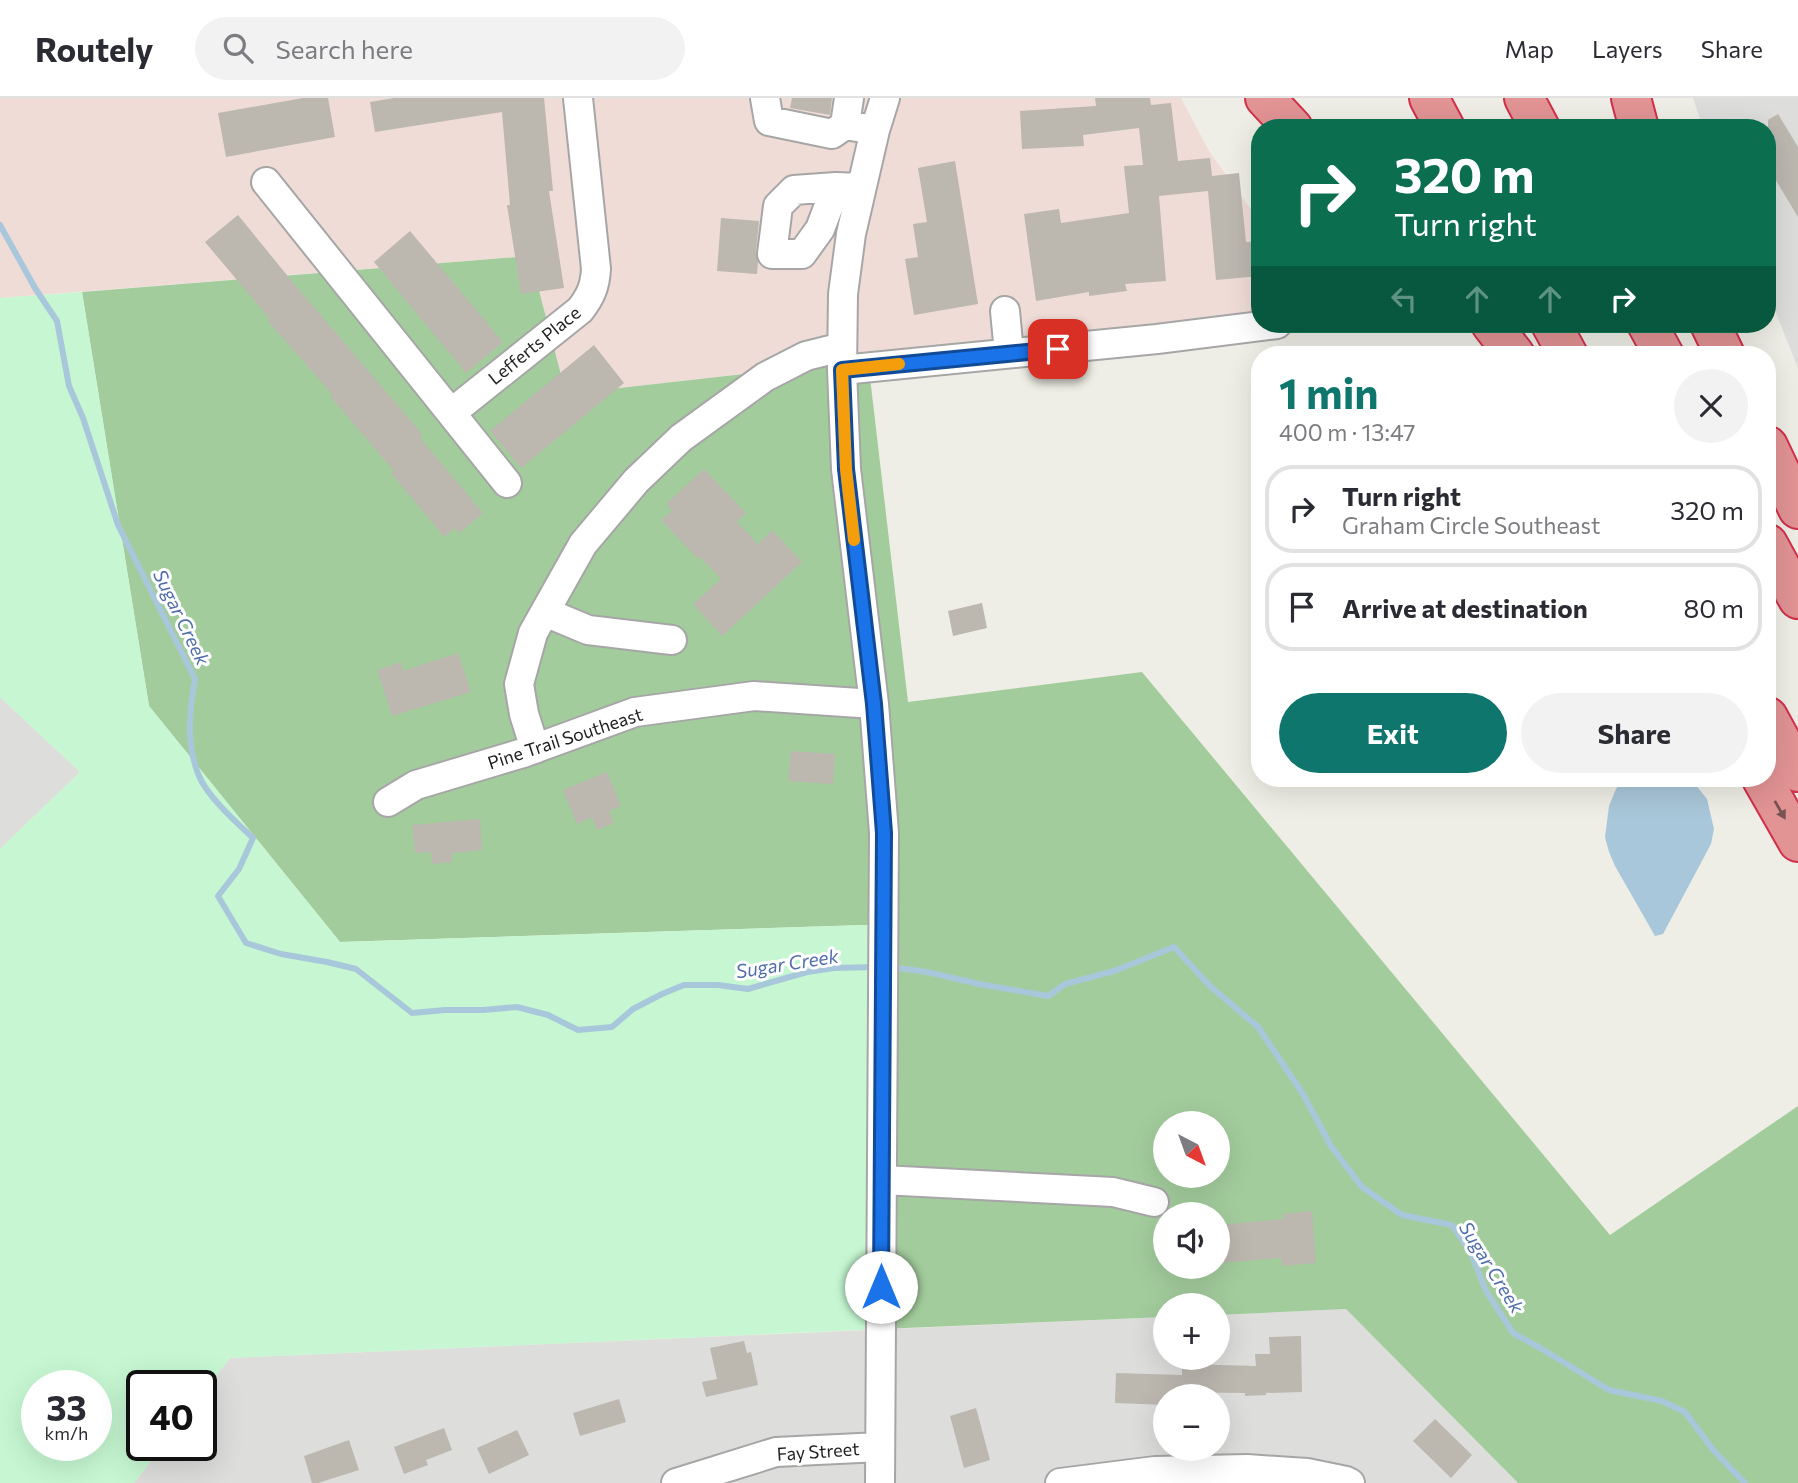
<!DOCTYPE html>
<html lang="en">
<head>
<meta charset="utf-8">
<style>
	:root { --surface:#fff; --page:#f2f2f3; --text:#2b2b33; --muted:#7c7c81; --line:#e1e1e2; --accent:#0f766e }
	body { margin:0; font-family:Commissioner,sans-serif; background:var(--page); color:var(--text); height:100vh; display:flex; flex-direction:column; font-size:26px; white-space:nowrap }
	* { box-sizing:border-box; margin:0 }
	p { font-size:23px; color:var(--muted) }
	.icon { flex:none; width:38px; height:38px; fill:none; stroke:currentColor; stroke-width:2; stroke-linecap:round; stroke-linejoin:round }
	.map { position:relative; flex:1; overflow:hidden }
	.details { position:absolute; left:1251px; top:248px; width:525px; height:441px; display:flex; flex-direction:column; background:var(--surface); border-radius:28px; box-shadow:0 7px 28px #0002 }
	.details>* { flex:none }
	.top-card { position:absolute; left:1251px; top:21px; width:525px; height:214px; border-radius:28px; box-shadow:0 7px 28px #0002; background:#0b6e4f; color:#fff; overflow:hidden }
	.needle { width:46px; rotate:139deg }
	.buttons { position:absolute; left:1153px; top:1013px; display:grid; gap:14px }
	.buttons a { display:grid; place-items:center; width:77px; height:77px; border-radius:50%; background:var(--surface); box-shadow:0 7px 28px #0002; font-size:35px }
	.speed { position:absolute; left:21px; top:1272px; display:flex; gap:14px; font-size:35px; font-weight:700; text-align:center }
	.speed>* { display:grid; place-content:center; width:91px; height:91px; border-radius:50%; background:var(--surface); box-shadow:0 7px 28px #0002; line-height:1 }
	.speed small { font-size:18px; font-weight:400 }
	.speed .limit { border:4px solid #111; border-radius:10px; background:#fff; color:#111 }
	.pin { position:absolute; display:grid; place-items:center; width:60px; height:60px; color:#fff; margin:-30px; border-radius:14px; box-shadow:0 4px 10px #0006 }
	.me { position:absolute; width:77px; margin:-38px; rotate:0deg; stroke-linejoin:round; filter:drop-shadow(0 0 5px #0008) }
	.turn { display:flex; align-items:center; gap:24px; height:147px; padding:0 28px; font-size:32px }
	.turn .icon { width:91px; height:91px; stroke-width:2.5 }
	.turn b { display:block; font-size:49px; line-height:60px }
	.lanes { display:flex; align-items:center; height:66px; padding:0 28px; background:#0003; justify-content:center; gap:35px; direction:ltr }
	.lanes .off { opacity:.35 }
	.round { display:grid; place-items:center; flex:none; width:74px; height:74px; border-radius:37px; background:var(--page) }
	.head { display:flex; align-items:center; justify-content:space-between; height:119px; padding:0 28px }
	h1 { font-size:42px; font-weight:700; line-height:52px; color:var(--accent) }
	.action { display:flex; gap:14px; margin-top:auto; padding:14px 28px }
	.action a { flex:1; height:80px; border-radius:42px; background:var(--accent); color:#fff; font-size:28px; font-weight:700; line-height:80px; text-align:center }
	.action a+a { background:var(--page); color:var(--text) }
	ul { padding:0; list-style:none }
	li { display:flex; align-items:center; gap:21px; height:88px; margin:0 14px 10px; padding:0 14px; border:4px solid var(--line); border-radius:28px }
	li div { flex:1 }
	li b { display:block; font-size:26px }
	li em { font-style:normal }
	header { display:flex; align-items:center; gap:42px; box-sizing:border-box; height:98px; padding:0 35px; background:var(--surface); border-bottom:2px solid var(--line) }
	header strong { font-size:33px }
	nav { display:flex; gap:38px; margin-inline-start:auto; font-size:24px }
	.search { width:490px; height:63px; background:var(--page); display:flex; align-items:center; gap:18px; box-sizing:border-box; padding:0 24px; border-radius:38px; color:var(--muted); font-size:26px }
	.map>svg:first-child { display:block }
	.residential { fill:#dddddc; fill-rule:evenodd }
	.commercial { fill:#efdcd7 }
	.forest { fill:#a3cc9d; fill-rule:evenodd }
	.park { fill:#c6f7d2; fill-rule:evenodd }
	.water { fill:#a9c7da }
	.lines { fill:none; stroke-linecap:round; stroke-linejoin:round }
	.stream { stroke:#a9c7da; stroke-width:6 }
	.building { fill:#bcb7af }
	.minor-casing { stroke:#a6a6a6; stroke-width:32 }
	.highway-casing { stroke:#d12f4b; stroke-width:42 }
	.minor { stroke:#fff; stroke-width:28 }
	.highway { stroke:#e29394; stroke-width:38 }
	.oneway { fill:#775354 }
	.route-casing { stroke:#114b97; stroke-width:18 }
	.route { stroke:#1a73e8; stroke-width:12 }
	.slow { stroke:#f59e0b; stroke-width:12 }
	.labels { text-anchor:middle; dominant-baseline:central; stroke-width:6; stroke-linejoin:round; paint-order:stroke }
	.street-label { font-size:18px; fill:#1f1f1f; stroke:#fff }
	.water-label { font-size:19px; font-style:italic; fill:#516eaa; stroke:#fff }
</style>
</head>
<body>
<header>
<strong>Routely</strong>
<div class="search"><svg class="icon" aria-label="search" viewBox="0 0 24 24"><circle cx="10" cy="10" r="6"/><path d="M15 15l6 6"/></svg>Search here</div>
<nav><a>Map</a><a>Layers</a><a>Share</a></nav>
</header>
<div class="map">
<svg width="1798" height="1385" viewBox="0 0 1798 1385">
	<rect width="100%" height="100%" fill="#efeee6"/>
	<path class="residential" d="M 1693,0 L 1798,0 L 1798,270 L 1768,195 L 1768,30 L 1703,30 Z
		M 0,599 L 80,674 L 0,751 Z
		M 1346,1211 L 1518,1385 L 134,1385 L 163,1348 L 201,1348 L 201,1297 L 230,1260 L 1165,1219 L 1166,1260 L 1218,1260 L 1218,1217 ZM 1166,1298 L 1218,1298 L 1218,1351 L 1166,1351 Z"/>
	<path class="commercial" d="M 0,0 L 1181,0 L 1209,53 L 1260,124 L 1260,218 L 566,296 L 530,158 L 0,200 Z"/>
	<path class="forest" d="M 530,158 L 566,296 L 868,262 L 908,604 L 1142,574 L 1610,1137 L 1798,1008 L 1798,1385 L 1518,1385 L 1346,1211 L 1218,1217 L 1218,1208 L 1166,1208 L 1165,1219 L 882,1231 L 896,826 L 340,844 L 149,608 L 82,194 ZM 1166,1026 L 1218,1026 L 1218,1078 L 1166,1078 ZM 1166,1116 L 1218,1116 L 1218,1169 L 1166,1169 Z"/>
	<path class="park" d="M 82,194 L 149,608 L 340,844 L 896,826 L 882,1231 L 230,1260 L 201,1297 L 201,1288 L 142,1288 L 142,1348 L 163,1348 L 134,1385 L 0,1385 L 0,751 L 80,674 L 0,599 L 0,200 ZM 37,1288 L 96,1288 L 96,1348 L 37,1348 Z"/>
	<path class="water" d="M 1624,681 L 1691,681 L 1707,701 L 1714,731 L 1711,746 L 1663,836 L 1655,838 L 1615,768 L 1609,754 L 1605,739 L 1609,708 L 1616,691 Z"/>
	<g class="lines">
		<path class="stream" d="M 0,127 L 35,190 L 57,223 L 69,288 L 83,320 L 118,427 L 195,581 C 189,614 186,647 199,678 C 207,698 237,725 253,740 L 239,771 L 218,798 L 246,845 L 281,856 L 327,864 L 356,871 L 412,915 L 445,912 L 483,912 L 517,909 L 548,917 L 578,932 L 612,929 L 633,911 L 662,896 L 684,887 L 718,887 L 748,891 L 807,874 L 834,870 L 877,869
			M 892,869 L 927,874 L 979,886 L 1048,898 L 1065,886 L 1114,873 L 1174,849 L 1210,888 L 1258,929 L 1303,996 L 1331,1048 L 1362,1089 L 1402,1117 L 1452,1127 L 1471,1155 L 1486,1193 L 1513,1235 L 1542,1251 L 1609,1292 L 1662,1303 L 1685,1314 L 1714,1353 L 1745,1385"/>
	</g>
	<path class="building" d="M 303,0 L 328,0 L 335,39 L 226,59 L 218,15 Z
		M 394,0 L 544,0 L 553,93 L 549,93 L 564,190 L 521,196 L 507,107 L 510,107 L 502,14 L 375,34 L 370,4 Z
		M 792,0 L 832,0 L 830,17 L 790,10 Z
		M 1095,0 L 1150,0 L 1151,7 L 1171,5 L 1178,63 L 1210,60 L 1212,78 L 1239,75 L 1246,144 L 1260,143 L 1260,178 L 1216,182 L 1208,93 L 1159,98 L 1166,183 L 1125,186 L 1127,193 L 1089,198 L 1089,194 L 1036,203 L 1024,116 L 1059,111 L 1061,125 L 1129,115 L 1124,68 L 1143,67 L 1139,30 L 1083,37 L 1084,48 L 1022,51 L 1020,13 L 1096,8 Z
		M 1778,16 L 1798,49 L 1798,119 L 1768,69 L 1768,22 Z
		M 955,63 L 978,206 L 914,217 L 905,161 L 918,159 L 913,126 L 927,124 L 918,70 Z
		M 238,117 L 295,187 L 423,337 L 420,340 L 483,415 L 459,435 L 455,430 L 444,439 L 391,375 L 394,373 L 330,298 L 332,296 L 267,222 L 269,220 L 205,144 Z
		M 721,120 L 759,123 L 756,154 L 758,164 L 757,176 L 717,173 Z
		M 410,133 L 503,244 L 466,275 L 374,164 Z
		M 594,247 L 624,285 L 521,370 L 490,333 Z
		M 704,371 L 746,415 L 737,424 L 758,446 L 772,432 L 802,464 L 722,538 L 693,506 L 721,481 L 700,459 L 698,461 L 661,422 L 672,413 L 666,406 Z
		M 982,505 L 987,530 L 953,538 L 948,513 Z
		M 458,555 L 471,594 L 392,618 L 377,572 L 401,564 L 403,573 Z
		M 791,653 L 835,656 L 833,686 L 788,683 Z
		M 607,674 L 621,708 L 609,713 L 614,725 L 597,732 L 592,719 L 577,726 L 563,692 Z
		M 480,721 L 482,752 L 452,755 L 452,764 L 432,766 L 431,754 L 415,755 L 412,727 Z
		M 1312,1113 L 1316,1165 L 1282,1168 L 1281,1160 L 1218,1165 L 1218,1127 L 1284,1121 L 1283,1116 Z
		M 1301,1238 L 1302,1294 L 1266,1295 L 1266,1297 L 1245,1298 L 1245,1295 L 1169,1294 L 1169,1298 L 1166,1298 L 1166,1307 L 1115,1305 L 1116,1275 L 1182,1277 L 1182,1266 L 1256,1268 L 1255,1256 L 1270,1256 L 1269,1239 Z
		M 744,1243 L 747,1255 L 751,1254 L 758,1287 L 706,1299 L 702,1284 L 717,1281 L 710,1250 Z
		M 619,1301 L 626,1324 L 580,1338 L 573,1315 Z
		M 976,1310 L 990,1362 L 964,1370 L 950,1318 Z
		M 1435,1321 L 1472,1357 L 1451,1380 L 1413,1343 Z
		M 444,1330 L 452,1352 L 426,1362 L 428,1367 L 404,1376 L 394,1349 Z
		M 517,1332 L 529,1357 L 489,1376 L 477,1350 Z
		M 349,1342 L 359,1372 L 318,1385 L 312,1385 L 304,1358 Z"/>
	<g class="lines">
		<g class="minor-casing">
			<path id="minor" d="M 765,0 L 769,23 L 832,36 L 845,27 L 875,32
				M 845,27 L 849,0
				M 266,84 L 507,385
				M 836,89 L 820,131 L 802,156 L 772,156 L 778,108 L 794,92 L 836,89 L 861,90
				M 1005,213 L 1009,255
				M 842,272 L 1157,241 L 1277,226
				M 451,315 L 580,212 C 591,198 595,188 596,171 L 578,0
				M 545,514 L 588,532 L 672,542
				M 535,651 L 524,616 L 519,586 L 533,535 L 583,446 L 636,383 L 681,340 L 765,279 L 806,258 L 842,249
				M 388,704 L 416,687 L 523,655 L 635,614 L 754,598 L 874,606
				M 882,1082 L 1113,1094 L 1154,1104
				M 676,1385 L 776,1354 L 880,1349
				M 880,1385 L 884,735 L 874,606 L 846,371 L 842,272 L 843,196 L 851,136 L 875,32 L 885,0
				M 1060,1385 L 1155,1373 L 1247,1371 L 1307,1375 L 1346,1383 L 1350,1385"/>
		</g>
		<g class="highway-casing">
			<path id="highway" d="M 1265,0 L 1293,30
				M 1429,0 L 1445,30
				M 1524,0 L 1540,30
				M 1631,0 L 1639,30
				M 1491,226 L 1515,257
				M 1551,226 L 1568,257
				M 1647,226 L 1664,257
				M 1710,226 L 1725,257
				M 1768,348 L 1798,411
				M 1768,446 L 1798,501
				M 1768,619 L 1798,674
				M 1762,681 L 1798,744"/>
		</g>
		<use href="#minor" class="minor"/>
		<use href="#highway" class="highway"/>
	</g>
	<defs><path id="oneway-solid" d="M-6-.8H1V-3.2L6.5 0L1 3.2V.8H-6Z" transform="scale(1.75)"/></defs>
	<use class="oneway" href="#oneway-solid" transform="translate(1780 712) rotate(60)"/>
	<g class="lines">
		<g class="route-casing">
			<path id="route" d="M 881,1189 L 884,735 L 874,606 L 846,371 L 842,272 L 1058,251"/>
		</g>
		<use href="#route" class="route"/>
		<path class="slow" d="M 854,442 L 846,371 L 842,272 L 899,266"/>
	</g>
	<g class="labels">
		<g class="street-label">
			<text transform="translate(534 247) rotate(-39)">Lefferts Place</text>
			<text transform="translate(565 640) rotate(-18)">Pine Trail Southeast</text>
			<text transform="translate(818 1353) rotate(-4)">Fay Street</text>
		</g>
		<g class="water-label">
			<text transform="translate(182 519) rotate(64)">Sugar Creek</text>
			<text transform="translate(787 865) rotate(-9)">Sugar Creek</text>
			<text transform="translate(1492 1169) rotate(58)">Sugar Creek</text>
		</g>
	</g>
</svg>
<div class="buttons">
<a><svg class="needle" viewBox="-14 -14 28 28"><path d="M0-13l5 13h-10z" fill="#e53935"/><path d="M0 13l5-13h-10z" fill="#7c7c81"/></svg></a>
<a><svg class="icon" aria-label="sound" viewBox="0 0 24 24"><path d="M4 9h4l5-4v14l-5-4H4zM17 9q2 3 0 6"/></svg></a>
<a>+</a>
<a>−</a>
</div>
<div class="speed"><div>33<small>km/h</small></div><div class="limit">40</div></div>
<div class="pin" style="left:1058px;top:251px;background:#d93025"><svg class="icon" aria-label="arrive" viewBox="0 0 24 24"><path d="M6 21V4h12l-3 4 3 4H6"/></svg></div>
<svg class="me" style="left:881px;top:1189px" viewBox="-20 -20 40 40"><circle r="19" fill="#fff"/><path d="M0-13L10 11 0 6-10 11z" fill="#1a73e8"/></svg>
<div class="top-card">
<div class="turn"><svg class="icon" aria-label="right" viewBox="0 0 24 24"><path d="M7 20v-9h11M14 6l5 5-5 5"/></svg><div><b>320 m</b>Turn right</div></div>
<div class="lanes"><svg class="icon off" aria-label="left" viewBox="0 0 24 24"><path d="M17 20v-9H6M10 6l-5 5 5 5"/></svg><svg class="icon off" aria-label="ahead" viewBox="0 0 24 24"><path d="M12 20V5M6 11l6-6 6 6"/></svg><svg class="icon off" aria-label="ahead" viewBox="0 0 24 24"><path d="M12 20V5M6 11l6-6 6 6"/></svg><svg class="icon" aria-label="right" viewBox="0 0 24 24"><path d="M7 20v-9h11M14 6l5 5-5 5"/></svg></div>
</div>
<section class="details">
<div class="head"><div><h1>1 min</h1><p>400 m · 13:47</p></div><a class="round"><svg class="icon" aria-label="close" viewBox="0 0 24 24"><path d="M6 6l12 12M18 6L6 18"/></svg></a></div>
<ul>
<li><svg class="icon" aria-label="right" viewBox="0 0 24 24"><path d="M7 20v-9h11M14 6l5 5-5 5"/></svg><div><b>Turn right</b><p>Graham Circle Southeast</p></div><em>320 m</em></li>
<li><svg class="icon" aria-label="arrive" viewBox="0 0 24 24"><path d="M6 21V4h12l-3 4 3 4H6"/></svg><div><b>Arrive at destination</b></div><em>80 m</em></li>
</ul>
<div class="action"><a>Exit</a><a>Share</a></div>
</section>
</div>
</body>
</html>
